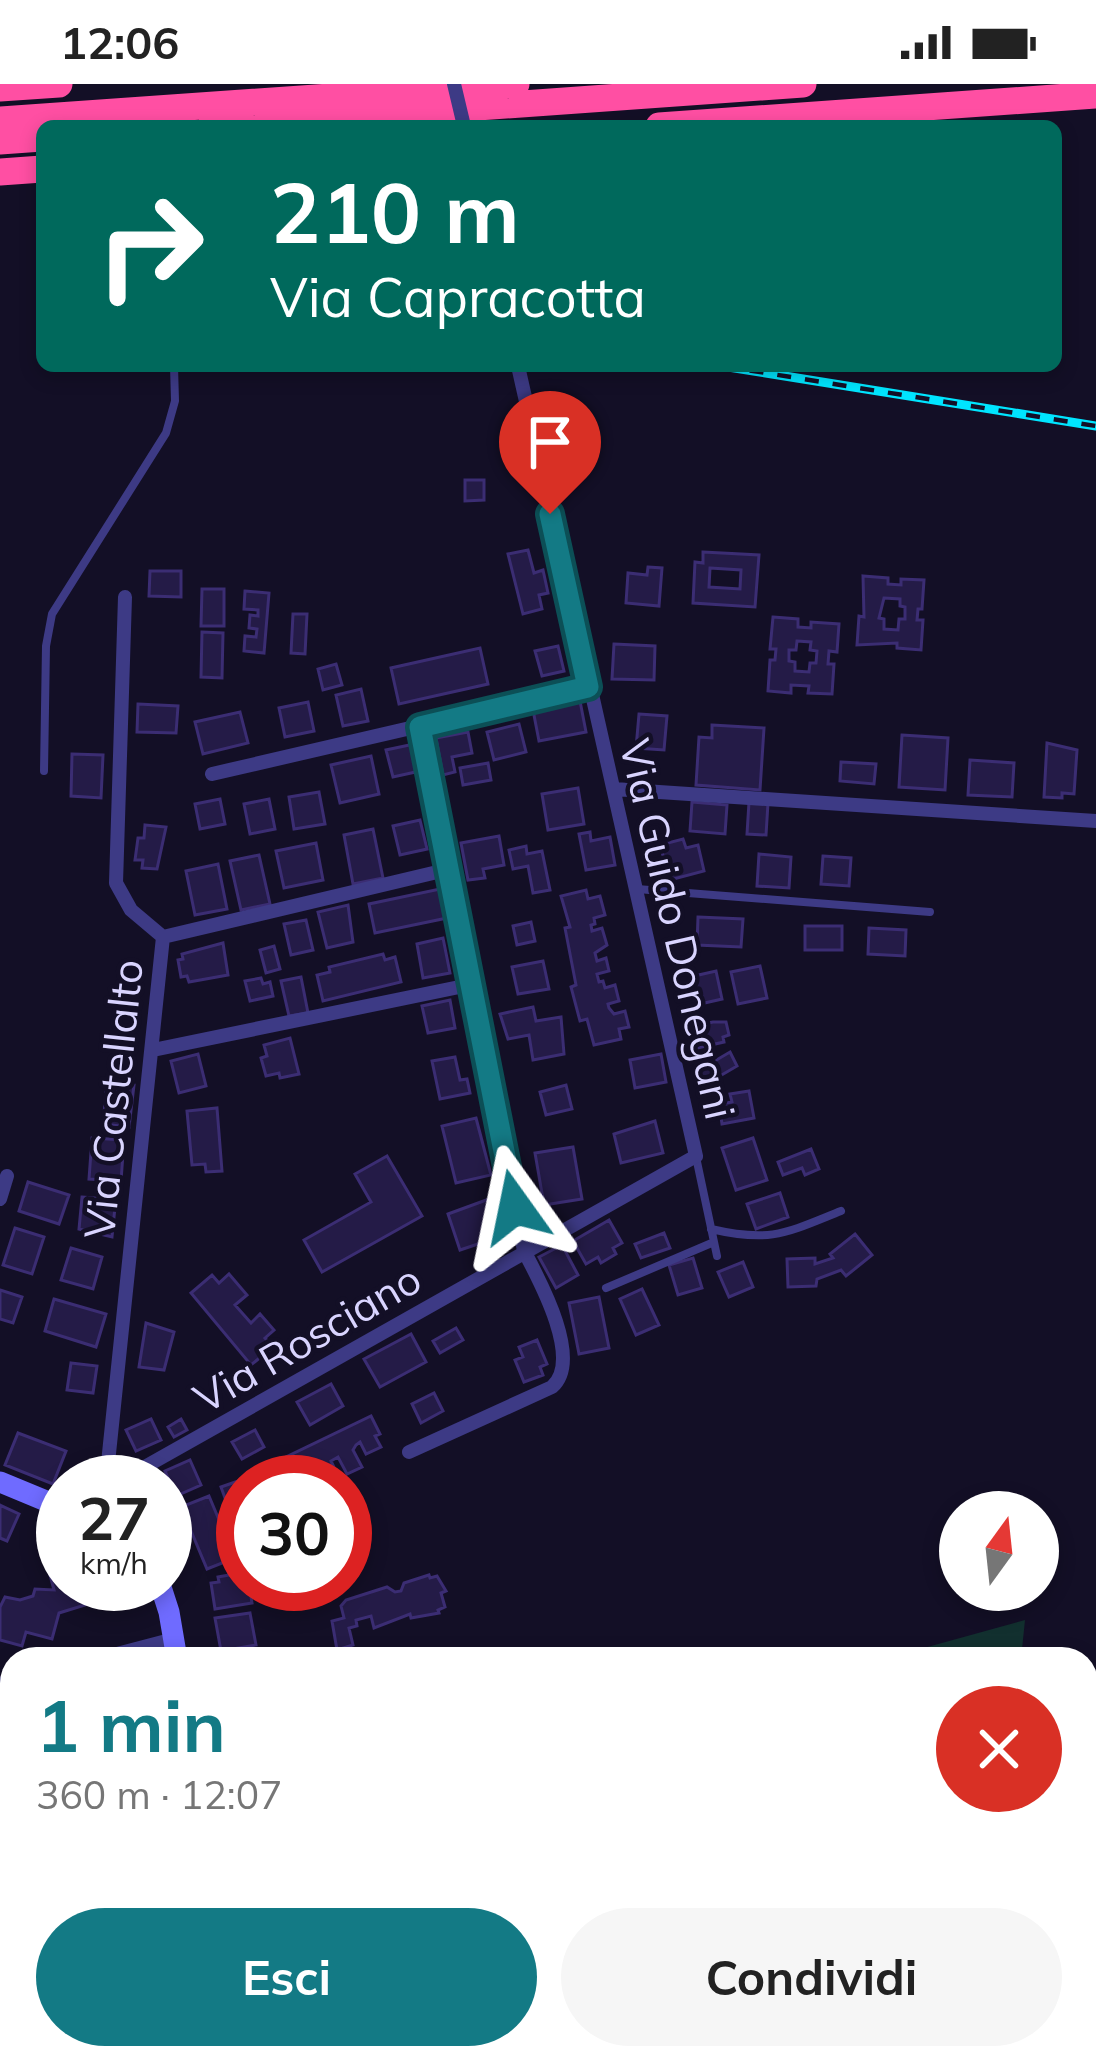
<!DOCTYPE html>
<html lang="it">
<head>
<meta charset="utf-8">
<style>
	:root { --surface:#fff; --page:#f6f6f6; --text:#222; --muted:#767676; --accent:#137a85 }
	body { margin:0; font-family:Mulish,sans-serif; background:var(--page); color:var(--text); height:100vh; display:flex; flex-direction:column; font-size:45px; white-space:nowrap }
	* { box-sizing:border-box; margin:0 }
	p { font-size:39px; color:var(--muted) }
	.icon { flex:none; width:66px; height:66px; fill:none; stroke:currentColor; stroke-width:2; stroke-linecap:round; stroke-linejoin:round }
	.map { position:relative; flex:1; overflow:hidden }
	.side { position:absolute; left:0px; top:1563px; width:1098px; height:423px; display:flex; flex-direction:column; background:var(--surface); border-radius:36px 36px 0 0; box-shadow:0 6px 18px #0003 }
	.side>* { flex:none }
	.guide { position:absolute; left:36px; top:36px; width:1026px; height:252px; border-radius:18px; box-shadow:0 6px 18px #0003; background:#00695c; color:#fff; overflow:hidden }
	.needle { width:78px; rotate:15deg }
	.buttons { position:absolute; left:939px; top:1407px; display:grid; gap:24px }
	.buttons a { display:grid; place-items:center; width:120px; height:120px; border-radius:50%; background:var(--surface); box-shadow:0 6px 18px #0003; font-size:60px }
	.speed { position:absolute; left:36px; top:1371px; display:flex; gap:24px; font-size:60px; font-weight:700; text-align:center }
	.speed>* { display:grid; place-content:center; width:156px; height:156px; border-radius:50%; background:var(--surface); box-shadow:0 6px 18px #0003; line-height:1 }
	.speed small { font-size:30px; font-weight:400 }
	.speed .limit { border:18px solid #d22; background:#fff; color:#111 }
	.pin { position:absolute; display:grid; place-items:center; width:102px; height:102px; color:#fff; margin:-123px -51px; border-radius:50% 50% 50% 0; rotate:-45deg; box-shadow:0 0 12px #0007 }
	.pin .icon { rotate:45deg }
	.me { position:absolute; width:132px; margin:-66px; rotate:348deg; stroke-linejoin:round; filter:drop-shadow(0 0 9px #0008) }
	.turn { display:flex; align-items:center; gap:42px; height:252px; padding:0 36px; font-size:54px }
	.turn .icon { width:156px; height:156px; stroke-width:2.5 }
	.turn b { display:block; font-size:84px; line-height:102px }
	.round { display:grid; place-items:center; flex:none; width:126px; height:126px; border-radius:63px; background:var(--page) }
	.overview { display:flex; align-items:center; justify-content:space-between; height:204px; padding:0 36px }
	h1 { font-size:72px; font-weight:700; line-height:90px; color:var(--accent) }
	.action { display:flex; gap:24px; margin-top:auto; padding:24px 36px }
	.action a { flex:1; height:138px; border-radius:72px; background:var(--accent); color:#fff; font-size:48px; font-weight:700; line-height:138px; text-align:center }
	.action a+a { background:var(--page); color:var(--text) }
	.status { display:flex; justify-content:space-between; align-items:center; height:84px; padding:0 60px; background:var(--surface); direction:ltr }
	.status svg { height:33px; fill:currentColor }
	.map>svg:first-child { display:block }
	.green { fill:#12302f }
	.building { fill:#241b47; stroke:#3b2d73; stroke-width:3; fill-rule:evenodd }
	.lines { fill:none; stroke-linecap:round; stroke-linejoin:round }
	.lane { stroke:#3d3a85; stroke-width:8 }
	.street { stroke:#3d3a85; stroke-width:14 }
	.secondary { stroke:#6f6bff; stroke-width:21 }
	.highway { stroke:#ff4fa3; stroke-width:27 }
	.rail-casing { stroke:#00e5ff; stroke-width:9 }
	.rail { stroke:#130f26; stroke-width:4.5; stroke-dasharray:14; stroke-linecap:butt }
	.street-bridge { stroke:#3d3a85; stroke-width:14 }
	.route-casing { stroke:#0c4f56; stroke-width:30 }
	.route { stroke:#137a85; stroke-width:21 }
	.labels { text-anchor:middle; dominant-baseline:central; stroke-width:9; stroke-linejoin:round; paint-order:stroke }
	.street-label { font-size:42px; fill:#d9d4ff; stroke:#130f26 }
</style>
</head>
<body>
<div class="status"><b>12:06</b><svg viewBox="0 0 49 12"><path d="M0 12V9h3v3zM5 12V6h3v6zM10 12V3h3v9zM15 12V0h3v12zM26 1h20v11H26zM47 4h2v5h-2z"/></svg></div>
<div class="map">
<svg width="1096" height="1984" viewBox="0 0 1096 1984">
	<rect width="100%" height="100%" fill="#130f26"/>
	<path class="green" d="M 1025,1536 L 1021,1575 L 884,1575 Z"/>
	<path class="building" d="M 465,396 L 484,396 L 484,416 L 465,417 Z
		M 528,466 L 534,489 L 543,486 L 548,509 L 539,511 L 542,525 L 523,530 L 508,470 Z
		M 703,468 L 759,471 L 755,523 L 693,519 L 695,478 L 703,479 ZM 710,484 L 741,486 L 740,505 L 709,503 Z
		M 648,483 L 662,484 L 659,522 L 626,519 L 628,489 L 647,491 Z
		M 150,487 L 181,487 L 181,513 L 149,512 Z
		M 863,492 L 888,494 L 888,500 L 901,501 L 901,495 L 924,496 L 922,525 L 918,525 L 917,536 L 923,536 L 921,566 L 897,564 L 897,559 L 857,561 L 859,532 L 864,533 ZM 884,514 L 900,515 L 900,522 L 905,523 L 905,535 L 899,535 L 898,546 L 884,545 L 884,535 L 879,534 Z
		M 202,505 L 224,505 L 224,542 L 201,542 Z
		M 245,507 L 269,509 L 264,569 L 244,567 L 245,552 L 256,553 L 257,545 L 249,544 L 250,531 L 258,532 L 258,526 L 244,525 Z
		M 293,530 L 307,530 L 305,570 L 291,569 Z
		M 773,533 L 798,535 L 798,543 L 811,544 L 811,538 L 839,540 L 837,568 L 829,567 L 828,580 L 834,580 L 832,610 L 808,609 L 809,602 L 791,601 L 791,609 L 768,607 L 770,576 L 775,576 L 776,565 L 770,565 ZM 797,557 L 811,558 L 810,566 L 817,567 L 816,579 L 810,579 L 809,588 L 795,587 L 795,578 L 789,577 L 789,566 L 796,566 Z
		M 202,548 L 223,549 L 222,594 L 201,593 Z
		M 614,560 L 655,562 L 654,596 L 612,595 Z
		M 558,562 L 564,587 L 542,592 L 535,567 Z
		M 480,564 L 488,600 L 399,620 L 391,584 Z
		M 336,580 L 342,601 L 323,606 L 318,585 Z
		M 361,605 L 368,637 L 343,642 L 336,611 Z
		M 580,617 L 586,648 L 539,657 L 533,626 Z
		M 308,618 L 314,647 L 285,653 L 279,624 Z
		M 138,620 L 178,622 L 176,649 L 137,648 Z
		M 240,628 L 248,659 L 203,670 L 195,638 Z
		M 639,630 L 667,632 L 664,666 L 636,664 Z
		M 519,640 L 526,668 L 494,676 L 487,648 Z
		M 712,641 L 764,644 L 760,706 L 696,701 L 699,653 L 712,654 Z
		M 468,648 L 472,669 L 452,673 L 455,688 L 443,691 L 436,654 Z
		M 902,651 L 948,654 L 945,706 L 899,703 Z
		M 1047,659 L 1077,666 L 1074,710 L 1062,709 L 1062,714 L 1044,713 Z
		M 414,660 L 420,687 L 393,693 L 386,666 Z
		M 72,670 L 103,671 L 101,714 L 71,712 Z
		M 371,672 L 379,710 L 340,719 L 331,681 Z
		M 970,676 L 1014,679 L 1012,713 L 968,711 Z
		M 841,678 L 876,680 L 874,700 L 840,697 Z
		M 488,679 L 491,696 L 463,701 L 460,684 Z
		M 578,704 L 584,740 L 548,746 L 542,710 Z
		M 319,708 L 325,740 L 294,745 L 289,713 Z
		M 220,715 L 225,740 L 200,745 L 195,720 Z
		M 269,715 L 275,745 L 250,750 L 244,720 Z
		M 692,718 L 727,721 L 725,750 L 690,747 Z
		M 749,718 L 768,719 L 766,751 L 747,750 Z
		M 420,736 L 427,765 L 400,771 L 393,742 Z
		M 145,741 L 166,743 L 157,785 L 142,784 L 143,776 L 135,776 L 138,754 L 144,754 Z
		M 373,745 L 383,794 L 353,800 L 344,751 Z
		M 590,748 L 591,757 L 610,753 L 615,781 L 586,786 L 579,750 Z
		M 499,752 L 504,781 L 483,785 L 485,794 L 468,796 L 461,759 Z
		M 683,755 L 686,764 L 698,761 L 704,787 L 670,796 L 660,761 Z
		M 316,759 L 323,796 L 284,804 L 276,767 Z
		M 526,762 L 527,770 L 542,767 L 550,806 L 533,809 L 528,782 L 513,785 L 509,766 Z
		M 759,770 L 791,773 L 789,804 L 757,802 Z
		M 259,771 L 270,820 L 241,826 L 230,777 Z
		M 823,772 L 851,774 L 849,802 L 821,800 Z
		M 218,780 L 227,825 L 195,831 L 186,787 Z
		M 440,805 L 447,834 L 375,849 L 369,820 Z
		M 586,806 L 588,815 L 600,812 L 605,831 L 594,834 L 595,840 L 591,841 L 592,847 L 602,844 L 607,861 L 595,869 L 597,877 L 606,874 L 609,887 L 597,890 L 599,898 L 603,897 L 605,904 L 615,901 L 619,917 L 608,920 L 609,924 L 614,930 L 625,927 L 629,943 L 619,945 L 621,955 L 594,961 L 587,935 L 580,937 L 571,903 L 576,901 L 565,844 L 570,843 L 561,812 Z
		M 348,821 L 353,858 L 327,864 L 318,828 Z
		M 698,833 L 743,835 L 741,863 L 697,861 Z
		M 306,836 L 313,866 L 291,871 L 284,840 Z
		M 531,838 L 535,857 L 517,861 L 513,842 Z
		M 805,842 L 842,842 L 842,866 L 805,866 Z
		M 869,844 L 906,846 L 905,872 L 868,870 Z
		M 443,854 L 450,889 L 423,894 L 417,860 Z
		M 223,859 L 228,891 L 189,898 L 187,892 L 181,893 L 178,876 L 183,875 L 182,870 Z
		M 274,862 L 280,885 L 266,889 L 260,866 Z
		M 383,870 L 385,876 L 395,873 L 401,898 L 323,917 L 317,891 L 330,888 L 329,883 Z
		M 543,877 L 549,905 L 518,910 L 512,883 Z
		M 760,882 L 767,914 L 738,920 L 731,888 Z
		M 716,887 L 722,915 L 696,921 L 690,893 Z
		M 301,893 L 308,929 L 289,932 L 281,897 Z
		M 261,894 L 263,900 L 270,898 L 273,912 L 250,917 L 245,897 Z
		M 450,916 L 455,944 L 428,949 L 422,922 Z
		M 533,923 L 536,937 L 561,933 L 564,970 L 533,976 L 529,951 L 508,955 L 500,930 Z
		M 713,938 L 726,938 L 729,951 L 723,953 L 724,958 L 693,965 L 689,943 Z
		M 290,954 L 299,990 L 280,994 L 279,989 L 266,992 L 261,974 L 267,972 L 264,961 Z
		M 730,968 L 737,982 L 703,1002 L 696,988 Z
		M 198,970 L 206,1002 L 179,1009 L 171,977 Z
		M 661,970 L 666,998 L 635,1004 L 630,976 Z
		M 455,973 L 460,996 L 467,995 L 470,1009 L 440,1015 L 432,977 Z
		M 107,998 L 134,1001 L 129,1043 L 103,1040 Z
		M 566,1001 L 572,1025 L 546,1031 L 540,1008 Z
		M 749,1007 L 754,1034 L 722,1040 L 719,1020 L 732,1018 L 730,1010 Z
		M 217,1024 L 222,1087 L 206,1088 L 205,1080 L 192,1081 L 187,1027 Z
		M 476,1034 L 491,1091 L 456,1099 L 442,1042 Z
		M 655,1037 L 663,1069 L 621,1079 L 614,1050 Z
		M 92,1054 L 124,1056 L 121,1097 L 89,1095 Z
		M 753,1054 L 767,1096 L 736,1106 L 722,1064 Z
		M 573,1063 L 582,1115 L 544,1121 L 535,1069 Z
		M 811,1065 L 819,1085 L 805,1091 L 802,1084 L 783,1091 L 778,1078 Z
		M 387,1072 L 422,1132 L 322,1188 L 304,1156 L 371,1118 L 355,1090 Z
		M 28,1098 L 69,1111 L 59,1140 L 19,1127 Z
		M 780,1109 L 788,1133 L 756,1145 L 747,1120 Z
		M 82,1113 L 105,1115 L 105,1122 L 115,1123 L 112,1153 L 79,1145 Z
		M 489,1115 L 502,1152 L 460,1166 L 448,1130 Z
		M 609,1136 L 622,1159 L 613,1164 L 616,1170 L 601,1179 L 598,1173 L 586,1180 L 573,1157 Z
		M 15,1144 L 44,1153 L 32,1190 L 3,1181 Z
		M 664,1149 L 670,1164 L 641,1174 L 635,1160 Z
		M 855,1150 L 872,1171 L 846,1192 L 841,1186 L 817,1195 L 816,1202 L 788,1203 L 787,1175 L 815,1174 L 815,1180 L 833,1174 L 830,1170 Z
		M 562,1161 L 578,1191 L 556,1204 L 539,1173 Z
		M 71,1164 L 102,1173 L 93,1205 L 61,1196 Z
		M 693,1174 L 702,1204 L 678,1211 L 669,1181 Z
		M 743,1178 L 753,1203 L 729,1213 L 718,1188 Z
		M 229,1190 L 247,1211 L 235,1221 L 251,1239 L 260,1230 L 274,1246 L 265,1254 L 273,1263 L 251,1281 L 191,1209 L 212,1191 L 219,1199 Z
		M 642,1205 L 659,1241 L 636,1251 L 620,1215 Z
		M 0,1206 L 22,1213 L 13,1239 L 0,1235 Z
		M 599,1213 L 609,1264 L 579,1270 L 569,1219 Z
		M 54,1215 L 106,1230 L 96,1263 L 45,1247 Z
		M 146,1239 L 174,1248 L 164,1286 L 139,1283 Z
		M 456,1244 L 463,1256 L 440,1269 L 433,1257 Z
		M 411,1250 L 426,1278 L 380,1303 L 364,1275 Z
		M 537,1256 L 547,1280 L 540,1283 L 543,1291 L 524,1298 L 515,1276 L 523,1273 L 519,1263 Z
		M 71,1279 L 97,1282 L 93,1309 L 67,1306 Z
		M 331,1300 L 343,1322 L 310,1341 L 297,1318 Z
		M 434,1309 L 443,1327 L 421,1339 L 412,1320 Z
		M 371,1332 L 380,1350 L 375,1352 L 381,1363 L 366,1370 L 360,1358 L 356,1361 L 353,1366 L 362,1383 L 347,1390 L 338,1373 L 331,1377 L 339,1394 L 332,1398 L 321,1398 L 315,1385 L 309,1388 L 314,1398 L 260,1398 L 255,1388 Z
		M 151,1335 L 161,1356 L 136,1367 L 126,1346 Z
		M 181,1335 L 187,1346 L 174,1353 L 168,1343 Z
		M 255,1346 L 264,1363 L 242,1375 L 232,1358 Z
		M 18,1349 L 66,1367 L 53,1400 L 5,1381 Z
		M 190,1376 L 201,1401 L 176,1412 L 165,1387 Z
		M 244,1395 L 243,1421 L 239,1423 L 243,1439 L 235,1442 L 221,1403 Z
		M 209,1412 L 235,1474 L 207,1485 L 181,1423 Z
		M 0,1421 L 19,1430 L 7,1457 L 0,1454 Z
		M 63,1475 L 63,1500 L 87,1500 L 89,1506 L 81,1508 L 85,1521 L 59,1529 L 52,1555 L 26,1548 L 22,1562 L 0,1556 L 0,1523 L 5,1513 L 20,1516 L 33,1512 L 35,1505 L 54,1506 L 47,1480 Z
		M 243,1484 L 243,1500 L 249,1500 L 252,1519 L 215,1525 L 211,1499 L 219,1498 L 218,1493 L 229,1491 L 228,1487 Z
		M 429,1491 L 430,1494 L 437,1492 L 446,1507 L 441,1509 L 445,1523 L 438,1526 L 439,1529 L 411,1534 L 410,1530 L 374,1544 L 371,1532 L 356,1536 L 357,1542 L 349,1544 L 353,1561 L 337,1566 L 332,1537 L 344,1534 L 341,1522 L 346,1516 L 387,1503 L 395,1508 L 401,1507 L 404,1499 Z
		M 250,1529 L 256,1561 L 221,1567 L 215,1534 Z
		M 301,1567 L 302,1575 L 277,1575 L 276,1571 Z
		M 114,1974 L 146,1974 L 147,1981 L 116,1984 Z
		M 171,1974 L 197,1974 L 199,1984 L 174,1984 Z
		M 414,1974 L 474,1974 L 477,1984 L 417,1984 Z
		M 650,1974 L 652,1984 L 629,1984 L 628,1980 Z
		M 669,1974 L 699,1974 L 701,1984 L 671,1984 Z"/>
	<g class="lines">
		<path class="lane" d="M 44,687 L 46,562 L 52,530 L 166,349 L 175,317 L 174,282
			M 637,805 L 930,828
			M 696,1073 L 717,1172
			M 711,1145 C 771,1159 786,1149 841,1127
			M 606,1204 L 714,1158"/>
		<path class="street" d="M 212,690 L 588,603
			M 614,705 L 1096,737
			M 163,853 L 450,785
			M 153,966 L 469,901
			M 0,1115 L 7,1092
			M 409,1368 L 552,1303 C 583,1276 540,1197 524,1167 L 420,643
			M 106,1398 L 163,853 L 131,826 L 116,799 L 125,513
			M 118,1398 L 696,1072 L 518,282
			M 98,1575 L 174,1555
			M 0,1600 L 12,1597
			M 0,1697 L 12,1694
			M 0,1782 L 12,1779
			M 0,1945 L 12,1942
			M 252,1979 L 272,1974
			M 569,1984 L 605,1974"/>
		<path class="secondary" d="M 0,1398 L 63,1424
			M 160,1500 L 169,1528 L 177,1575
			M 251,1974 L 253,1984"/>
		<path class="highway" d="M 0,4 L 59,0
			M 0,36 L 516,0
			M 211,42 L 803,0
			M 659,42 L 1096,11
			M 0,57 L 42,54
			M 0,88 L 42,85"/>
		<g class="rail-casing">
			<path id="rail" d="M 722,282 L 1096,342"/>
		</g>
		<use href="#rail" class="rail"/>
		<path class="street-bridge" d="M 454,0 L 464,42"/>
	</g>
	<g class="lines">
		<g class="route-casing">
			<path id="route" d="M 515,1123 L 420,643 L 588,603 L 550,430"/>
		</g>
		<use href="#route" class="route"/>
	</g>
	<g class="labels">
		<g class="street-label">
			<text transform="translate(678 845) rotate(77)">Via Guido Donegani</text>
			<text transform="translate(113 1015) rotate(-84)">Via Castellalto</text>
			<text transform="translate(307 1254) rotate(-30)">Via Rosciano</text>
		</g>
	</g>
</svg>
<div class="buttons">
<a><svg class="needle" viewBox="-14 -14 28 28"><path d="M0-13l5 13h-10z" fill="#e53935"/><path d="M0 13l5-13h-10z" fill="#767676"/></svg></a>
</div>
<div class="speed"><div>27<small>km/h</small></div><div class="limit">30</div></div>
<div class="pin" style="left:550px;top:430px;background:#d93025"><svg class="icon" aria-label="arrive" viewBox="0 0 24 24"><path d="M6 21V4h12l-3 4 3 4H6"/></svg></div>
<svg class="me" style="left:515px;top:1123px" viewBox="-20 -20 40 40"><path d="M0-17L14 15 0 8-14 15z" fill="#137a85" stroke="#fff" stroke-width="4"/></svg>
<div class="guide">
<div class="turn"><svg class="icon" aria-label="right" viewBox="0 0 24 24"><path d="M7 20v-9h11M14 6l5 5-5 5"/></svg><div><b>210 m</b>Via Capracotta</div></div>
</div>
<section class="side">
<div class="overview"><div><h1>1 min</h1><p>360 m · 12:07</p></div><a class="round" style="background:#d93025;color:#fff"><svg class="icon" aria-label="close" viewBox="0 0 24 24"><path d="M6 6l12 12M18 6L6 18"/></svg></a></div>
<div class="action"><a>Esci</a><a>Condividi</a></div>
</section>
</div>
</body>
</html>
